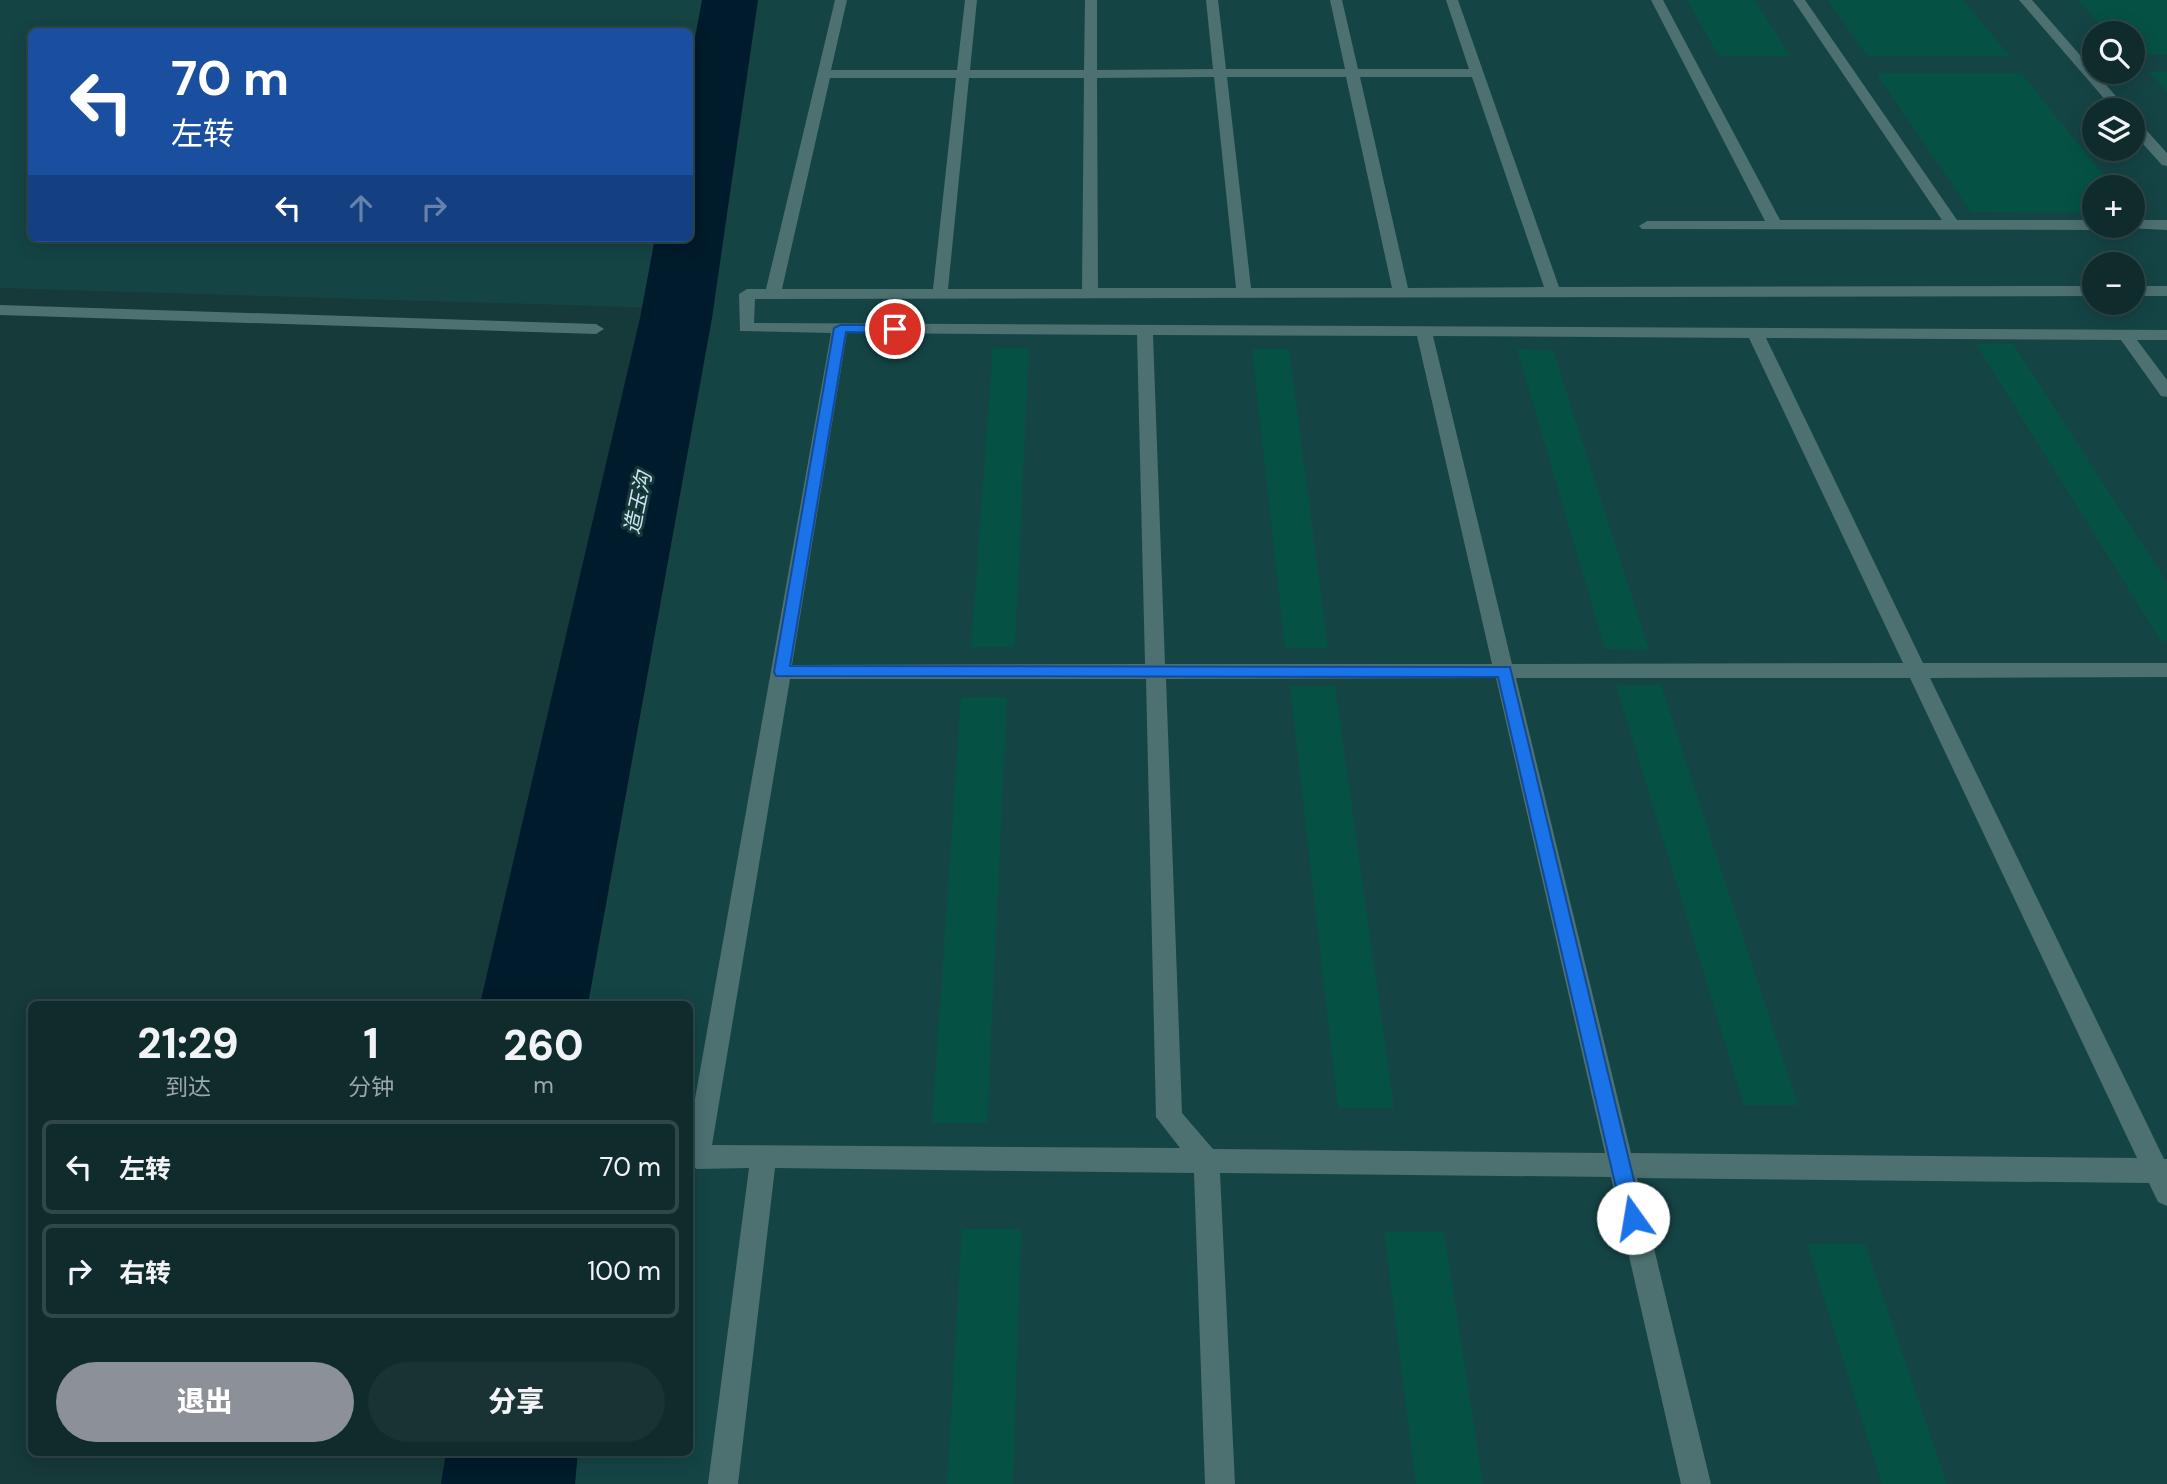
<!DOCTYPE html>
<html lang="zh">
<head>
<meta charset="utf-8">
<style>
	:root { --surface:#102b2c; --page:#193334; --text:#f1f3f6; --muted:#9ca7a9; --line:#304748; --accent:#8c9099 }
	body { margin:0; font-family:"DM Sans","Noto Sans SC",sans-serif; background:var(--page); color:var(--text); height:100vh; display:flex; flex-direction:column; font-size:26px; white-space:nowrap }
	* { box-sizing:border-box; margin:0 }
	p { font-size:23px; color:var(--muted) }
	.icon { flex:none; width:38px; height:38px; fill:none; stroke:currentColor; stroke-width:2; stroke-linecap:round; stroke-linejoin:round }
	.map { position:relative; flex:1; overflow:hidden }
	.sheet { position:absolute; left:28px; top:1001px; width:665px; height:455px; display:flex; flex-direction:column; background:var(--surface); border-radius:10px; box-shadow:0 4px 18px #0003,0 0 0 2px var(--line) }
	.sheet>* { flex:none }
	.guide { position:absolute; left:28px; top:28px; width:665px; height:214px; border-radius:10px; box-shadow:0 4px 18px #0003,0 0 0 2px var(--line); background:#1a4fa0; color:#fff; overflow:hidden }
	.controls { position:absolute; left:2082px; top:21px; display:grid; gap:14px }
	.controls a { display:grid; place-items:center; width:63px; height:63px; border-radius:50%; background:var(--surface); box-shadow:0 4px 18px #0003,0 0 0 2px var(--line); font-size:35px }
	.pin { position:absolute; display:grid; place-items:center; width:60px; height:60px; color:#fff; margin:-30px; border:4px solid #fff; border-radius:50%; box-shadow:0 2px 7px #0007 }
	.me { position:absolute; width:77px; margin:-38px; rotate:347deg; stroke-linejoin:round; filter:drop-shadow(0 0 5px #0008) }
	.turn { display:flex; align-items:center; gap:24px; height:147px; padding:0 28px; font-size:32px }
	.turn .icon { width:91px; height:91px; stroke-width:2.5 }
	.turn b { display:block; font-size:49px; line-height:60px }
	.lanes { display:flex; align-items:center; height:66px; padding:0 28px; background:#0003; justify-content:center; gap:35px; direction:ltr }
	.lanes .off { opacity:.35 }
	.eta { display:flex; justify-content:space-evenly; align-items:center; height:119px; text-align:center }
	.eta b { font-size:42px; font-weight:800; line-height:49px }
	.action { display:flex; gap:14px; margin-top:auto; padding:14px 28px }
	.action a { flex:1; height:80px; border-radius:42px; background:var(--accent); color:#fff; font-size:28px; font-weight:800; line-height:80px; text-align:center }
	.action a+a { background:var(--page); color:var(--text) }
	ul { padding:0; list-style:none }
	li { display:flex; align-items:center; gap:21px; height:94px; margin:0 14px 10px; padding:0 14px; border:4px solid var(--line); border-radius:10px }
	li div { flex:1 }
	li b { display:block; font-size:26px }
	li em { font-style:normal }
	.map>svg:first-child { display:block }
	.built { fill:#154445; fill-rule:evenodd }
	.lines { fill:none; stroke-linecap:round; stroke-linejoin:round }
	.river { fill:#001b2b; fill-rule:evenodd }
	.building { fill:#055245 }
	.street { fill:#4d7070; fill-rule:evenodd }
	.route { fill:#1a73e8; stroke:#114b97; stroke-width:2 }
	.labels { text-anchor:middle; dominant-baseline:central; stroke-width:6; stroke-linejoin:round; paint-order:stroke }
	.water-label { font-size:21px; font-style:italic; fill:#cfe4f2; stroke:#16393a }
</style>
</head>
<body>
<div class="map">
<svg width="2167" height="1484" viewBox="0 0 2167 1484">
	<rect width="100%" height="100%" fill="#16393a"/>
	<path class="built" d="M 0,0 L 718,0 L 690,153 L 690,32 L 32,32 L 32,238 L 674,238 L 661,308 L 0,288 Z
		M 738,0 L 2167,0 L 2167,1484 L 557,1484 L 560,1453 L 690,1452 L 690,1004 L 564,1004 ZM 2095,33 L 2133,33 L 2133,72 L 2095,72 ZM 2095,110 L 2133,110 L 2133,149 L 2095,149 ZM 2095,187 L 2133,187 L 2133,226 L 2095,226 ZM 2095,264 L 2133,264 L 2133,303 L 2095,303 Z"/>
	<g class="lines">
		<path class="river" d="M 702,0 L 758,0 L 712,318 L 588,1004 L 480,1004 L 640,318 L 655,238 L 690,238 L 690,64 Z
			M 446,1452 L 578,1452 L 575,1484 L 441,1484 Z"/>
	</g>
	<path class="building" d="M 1687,0 L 1755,0 L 1790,56 L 1719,56 Z
		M 1828,0 L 1963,0 L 2010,56 L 1867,56 Z
		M 2077,0 L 2167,0 L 2167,55 L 2133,55 L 2133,33 L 2108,33 Z
		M 2149,72 L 2167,72 L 2167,92 Z
		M 1876,73 L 2021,73 L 2113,187 L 2095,187 L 2095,213 L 1971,212 Z
		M 1976,344 L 2013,344 L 2167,582 L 2167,641 L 2161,641 Z
		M 993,348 L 1029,348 L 1015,647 L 971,647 Z
		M 1252,349 L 1289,349 L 1328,648 L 1285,648 Z
		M 1517,349 L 1553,350 L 1649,650 L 1605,649 Z
		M 1616,685 L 1661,685 L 1798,1105 L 1744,1105 Z
		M 1290,686 L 1335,686 L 1394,1108 L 1338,1108 Z
		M 961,697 L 1007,697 L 987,1123 L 932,1123 Z
		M 962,1229 L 1021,1229 L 1013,1484 L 947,1484 Z
		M 1384,1232 L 1444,1232 L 1483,1484 L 1416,1484 Z
		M 1807,1244 L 1865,1244 L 1947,1484 L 1882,1484 Z"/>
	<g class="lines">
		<path class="street" d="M 835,0 L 847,0 L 831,70 L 957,70 L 965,0 L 977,0 L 970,70 L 1084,70 L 1085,0 L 1097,0 L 1097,70 L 1213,69 L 1206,0 L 1218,0 L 1226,69 L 1345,69 L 1330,0 L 1342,0 L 1358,69 L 1469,69 L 1446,0 L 1458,0 L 1559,287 L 2095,286 L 2095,296 L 755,299 L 754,323 L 2167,330 L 2167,340 L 2137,340 L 2167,380 L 2167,397 L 2161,396 L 2121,340 L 1766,338 L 1923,663 L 2167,663 L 2167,677 L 1930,678 L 2164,1159 L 2167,1159 L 2167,1206 L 2158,1202 L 2149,1183 L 1637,1178 L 1711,1484 L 1681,1484 L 1611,1177 L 1220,1173 L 1235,1484 L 1205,1484 L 1194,1173 L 775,1168 L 738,1484 L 708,1484 L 749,1168 L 697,1169 L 690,1166 L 690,1127 L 831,333 L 740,331 L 739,294 L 747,289 L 766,289 ZM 1214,77 L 1236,288 L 1098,288 L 1097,78 ZM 1227,77 L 1346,77 L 1392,288 L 1251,288 ZM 1360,77 L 1472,77 L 1544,287 L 1408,288 ZM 830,78 L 956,78 L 933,289 L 782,289 ZM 969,78 L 1084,78 L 1082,289 L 948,289 ZM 847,333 L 1137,335 L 1145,664 L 792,665 ZM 1153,335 L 1417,336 L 1492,664 L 1165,664 ZM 1433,336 L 1749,338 L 1903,663 L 1512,664 ZM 1496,678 L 1605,1153 L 1213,1149 L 1182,1113 L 1166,679 ZM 1516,678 L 1910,678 L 2137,1158 L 1631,1153 ZM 790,679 L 1146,679 L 1156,1117 L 1180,1148 L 712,1145 Z
			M 1651,0 L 1663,0 L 1780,220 L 1942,220 L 1793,0 L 1805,0 L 1957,220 L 2095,220 L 2095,226 L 2102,226 L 2095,230 L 1642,229 L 1639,226 L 1647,221 L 1765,221 Z
			M 2019,0 L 2032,0 L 2128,110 L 2114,110 Z
			M 2133,120 L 2138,121 L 2167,153 L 2167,166 L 2162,165 L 2133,133 Z
			M 2133,220 L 2167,220 L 2167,230 L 2128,228 L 2126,226 L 2133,226 Z
			M 2133,286 L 2167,286 L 2167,296 L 2133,296 Z
			M 0,305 L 596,324 L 604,329 L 596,334 L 0,315 Z"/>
	</g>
	<path class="route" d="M 840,325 L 895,325 L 902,329 L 895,333 L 846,332 L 790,666 L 1510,667 L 1643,1218 L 1640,1225 L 1633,1227 L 1626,1225 L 1623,1218 L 1498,677 L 776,676 L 774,672 L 834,328 Z"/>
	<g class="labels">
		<g class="water-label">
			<text transform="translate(638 503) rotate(-78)">造玉沟</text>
		</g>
	</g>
</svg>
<div class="controls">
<a><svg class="icon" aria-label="search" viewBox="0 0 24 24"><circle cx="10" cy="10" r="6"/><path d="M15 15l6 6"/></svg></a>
<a><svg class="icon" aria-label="layers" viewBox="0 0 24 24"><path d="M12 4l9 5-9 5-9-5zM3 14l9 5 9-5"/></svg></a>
<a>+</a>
<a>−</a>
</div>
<div class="pin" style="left:895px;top:329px;background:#d93025"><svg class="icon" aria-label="arrive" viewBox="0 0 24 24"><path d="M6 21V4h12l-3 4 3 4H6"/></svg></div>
<svg class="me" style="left:1633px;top:1218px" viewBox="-20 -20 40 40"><circle r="19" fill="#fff"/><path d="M0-13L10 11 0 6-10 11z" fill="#1a73e8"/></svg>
<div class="guide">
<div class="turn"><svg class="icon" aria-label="left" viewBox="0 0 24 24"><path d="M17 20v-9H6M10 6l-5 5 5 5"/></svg><div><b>70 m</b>左转</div></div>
<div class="lanes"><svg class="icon" aria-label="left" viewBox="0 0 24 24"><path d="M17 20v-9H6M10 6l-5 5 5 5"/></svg><svg class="icon off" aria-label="ahead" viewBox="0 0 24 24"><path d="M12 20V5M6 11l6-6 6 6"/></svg><svg class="icon off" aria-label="right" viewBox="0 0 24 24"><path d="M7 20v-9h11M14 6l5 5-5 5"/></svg></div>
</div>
<section class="sheet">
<div class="eta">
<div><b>21:29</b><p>到达</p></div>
<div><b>1</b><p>分钟</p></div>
<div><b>260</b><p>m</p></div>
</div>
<ul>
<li><svg class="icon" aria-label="left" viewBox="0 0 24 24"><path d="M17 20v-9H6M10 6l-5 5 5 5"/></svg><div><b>左转</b></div><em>70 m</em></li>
<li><svg class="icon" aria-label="right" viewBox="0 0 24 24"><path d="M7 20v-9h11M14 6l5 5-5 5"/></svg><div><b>右转</b></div><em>100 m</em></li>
</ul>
<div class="action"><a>退出</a><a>分享</a></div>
</section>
</div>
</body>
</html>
